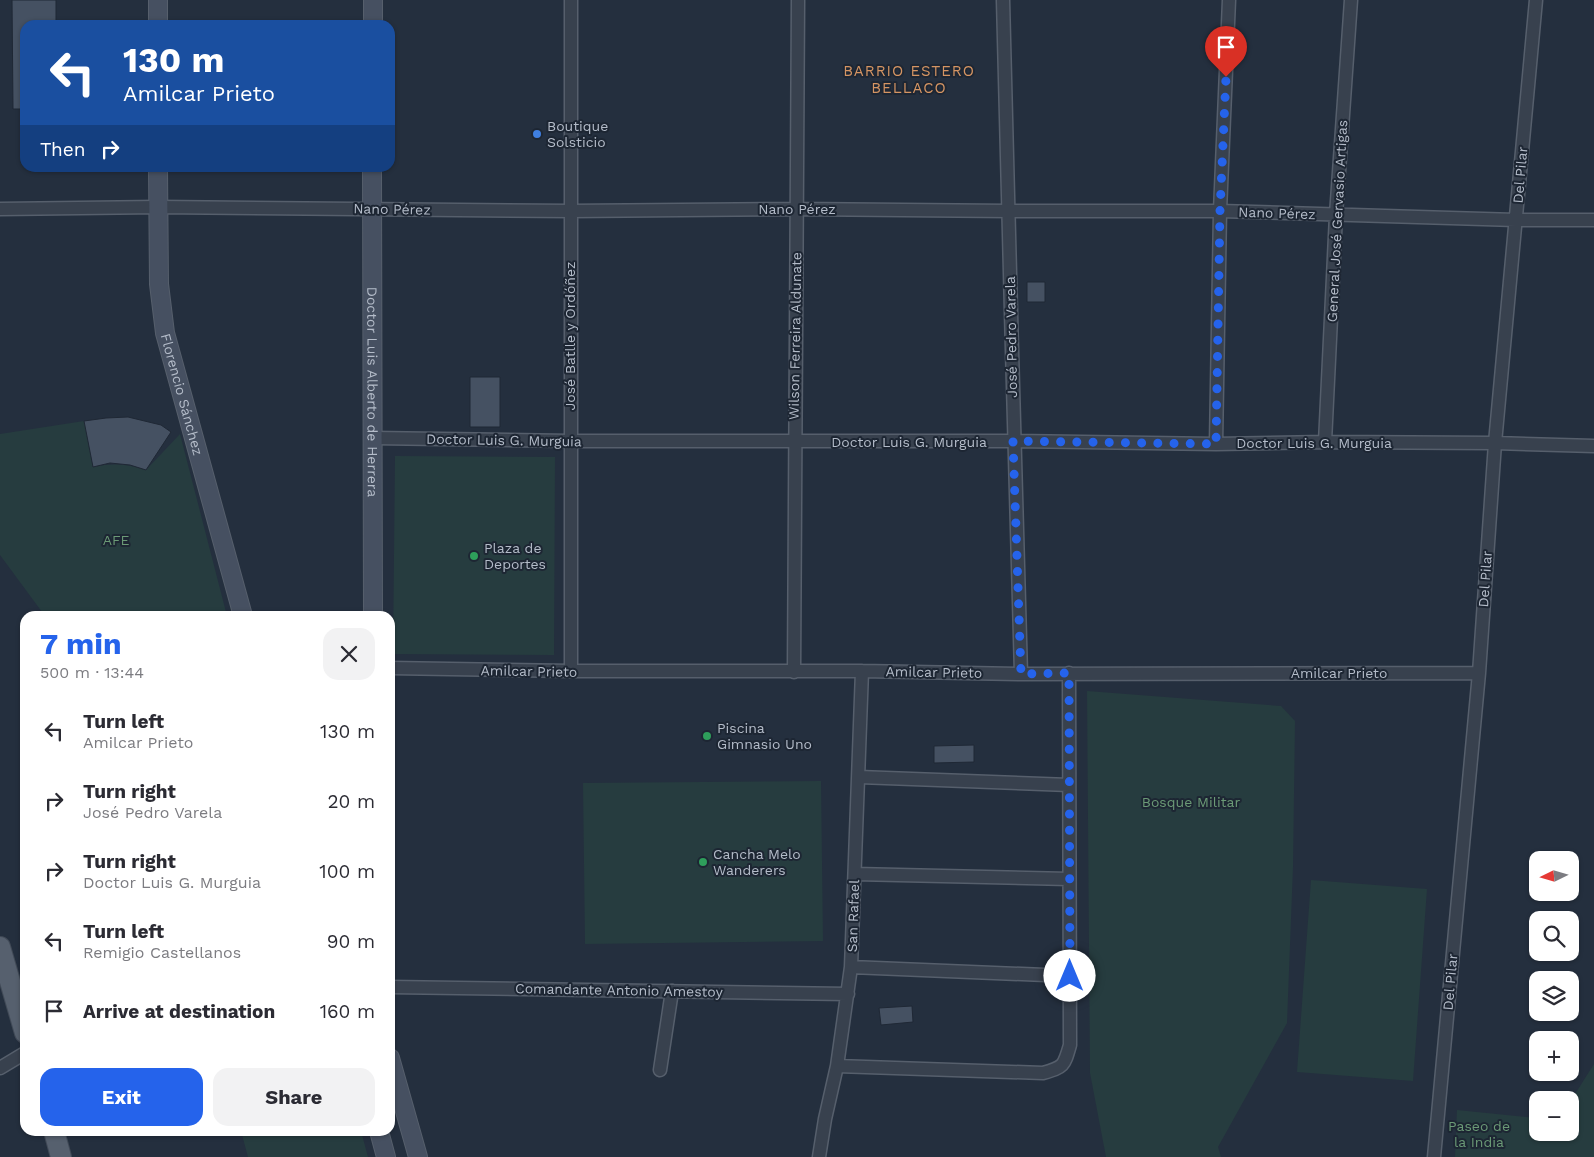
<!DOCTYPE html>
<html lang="en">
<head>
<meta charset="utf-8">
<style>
	:root { --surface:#fff; --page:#f2f2f3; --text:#2b2b33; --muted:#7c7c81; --accent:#2563eb }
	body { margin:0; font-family:"Work Sans",sans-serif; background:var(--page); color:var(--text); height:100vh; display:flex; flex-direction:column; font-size:19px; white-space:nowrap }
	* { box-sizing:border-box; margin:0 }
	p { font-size:16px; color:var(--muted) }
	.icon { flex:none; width:28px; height:28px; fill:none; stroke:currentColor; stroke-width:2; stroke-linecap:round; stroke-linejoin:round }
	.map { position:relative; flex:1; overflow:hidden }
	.drawer { position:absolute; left:20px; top:611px; width:375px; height:525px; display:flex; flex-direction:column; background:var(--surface); border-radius:15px; box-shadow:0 1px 4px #0004 }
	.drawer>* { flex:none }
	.hud { position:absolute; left:20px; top:20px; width:375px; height:152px; border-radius:15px; box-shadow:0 1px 4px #0004; background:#1a4fa0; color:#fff; overflow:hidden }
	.needle { width:32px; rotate:265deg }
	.controls { position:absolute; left:1529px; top:851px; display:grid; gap:10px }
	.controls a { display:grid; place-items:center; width:50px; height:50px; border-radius:10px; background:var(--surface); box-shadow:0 1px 4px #0004; font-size:25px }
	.pin { position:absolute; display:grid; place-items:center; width:42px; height:42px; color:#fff; margin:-51px -21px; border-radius:50% 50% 50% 0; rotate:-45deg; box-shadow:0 0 5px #0007 }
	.pin .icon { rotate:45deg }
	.me { position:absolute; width:55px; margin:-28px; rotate:0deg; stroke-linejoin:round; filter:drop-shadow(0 0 4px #0008) }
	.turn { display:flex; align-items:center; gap:18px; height:105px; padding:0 20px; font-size:22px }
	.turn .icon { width:65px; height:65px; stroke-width:2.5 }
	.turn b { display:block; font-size:35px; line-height:42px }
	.then { display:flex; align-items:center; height:48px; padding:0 20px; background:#0003; gap:10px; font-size:19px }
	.round { display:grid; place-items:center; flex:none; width:52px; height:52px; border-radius:15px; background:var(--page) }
	.headline { display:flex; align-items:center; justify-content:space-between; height:85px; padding:0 20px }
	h1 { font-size:30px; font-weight:700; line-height:38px; color:var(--accent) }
	.cta { display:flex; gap:10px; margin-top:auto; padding:10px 20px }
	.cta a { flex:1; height:58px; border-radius:15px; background:var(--accent); color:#fff; font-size:20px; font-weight:700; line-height:58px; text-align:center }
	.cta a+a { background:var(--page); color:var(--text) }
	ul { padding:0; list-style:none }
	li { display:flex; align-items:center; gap:15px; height:70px; padding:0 20px }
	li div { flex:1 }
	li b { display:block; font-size:19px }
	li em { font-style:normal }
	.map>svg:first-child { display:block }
	.green { fill:#263c3f }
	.building { fill:#455162; stroke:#1f2835 }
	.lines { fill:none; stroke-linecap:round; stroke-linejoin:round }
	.street-casing { stroke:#565f6c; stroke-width:15 }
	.secondary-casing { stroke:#565f6c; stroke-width:20 }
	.primary-casing { stroke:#414a57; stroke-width:22 }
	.street { stroke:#38414e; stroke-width:12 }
	.secondary { stroke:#465061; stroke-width:18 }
	.primary { stroke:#56606e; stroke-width:20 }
	.route { stroke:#2563eb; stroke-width:9; stroke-dasharray:0 16.2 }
	.shop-dot { fill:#3f7fe0; stroke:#1d2633; stroke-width:2 }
	.leisure-dot { fill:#2e9e5b; stroke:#1d2633; stroke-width:2 }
	.labels { text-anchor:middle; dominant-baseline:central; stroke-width:4; stroke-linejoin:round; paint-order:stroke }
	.poi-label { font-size:14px; fill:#b4bcc9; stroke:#1d2633; text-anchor:start }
	.street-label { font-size:14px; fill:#b4bcc9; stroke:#1d2633 }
	.park-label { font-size:14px; fill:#6b9a76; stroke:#1d2633 }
	.neighbourhood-label { font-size:15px; letter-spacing:1px; fill:#d59563; stroke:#1d2633 }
</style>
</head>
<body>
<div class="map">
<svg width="1594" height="1157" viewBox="0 0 1594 1157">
	<rect width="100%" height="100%" fill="#242f3e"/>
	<path class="green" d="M 84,421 L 93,467 C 114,463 126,464 146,470 L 180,434 L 227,616 L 45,616 L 0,555 L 0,434 Z
		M 395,456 L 555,457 L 554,655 L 393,654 Z
		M 1087,691 L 1281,706 L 1295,721 L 1293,867 L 1287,1023 L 1218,1147 L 1221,1157 L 1106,1157 L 1090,1073 Z
		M 821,781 L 823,941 L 585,944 L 583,783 Z
		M 1311,880 L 1427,889 L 1413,1081 L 1297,1072 Z
		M 1594,1064 L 1594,1157 L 1455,1157 L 1457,1110 L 1537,1118 L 1538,1132 L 1570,1132 L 1570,1102 Z
		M 241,1131 L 361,1131 L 368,1157 L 248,1157 Z"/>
	<path class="building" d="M 12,0 L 56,0 L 56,25 L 25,25 L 25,109 L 13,109 Z
		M 1027,282 L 1045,282 L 1045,302 L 1027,302 Z
		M 470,377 L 500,377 L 500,427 L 470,427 Z
		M 128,417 L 161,425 L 171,432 L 146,470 L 130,465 L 110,463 L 93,467 L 84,421 L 106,418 Z
		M 974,745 L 974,762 L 934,763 L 934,746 Z
		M 912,1006 L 913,1022 L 881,1025 L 879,1008 Z"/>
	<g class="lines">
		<g class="street-casing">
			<path id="street" d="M 571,0 L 571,671
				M 1003,0 C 1010,225 1013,449 1021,674
				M 0,209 L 158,207 L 571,211 L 797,209 L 1009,211 L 1220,211 L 1516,220 L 1594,220
				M 373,438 L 570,441 L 1013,441 L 1216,444 L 1325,442 L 1495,443 L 1594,446
				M 1325,442 L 1336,215 L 1351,0
				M 1216,444 L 1220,211 L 1229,0
				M 390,668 L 571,671 L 862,671 L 1021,674 L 1479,673
				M 794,672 L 798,0
				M 859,777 L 1069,785
				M 855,874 L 1069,879
				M 851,967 L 1069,976
				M 390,987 L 848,994
				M 837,1066 L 1043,1073 C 1064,1067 1064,1066 1070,1045 L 1069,673
				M 0,1068 L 25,1053
				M 660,1070 L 672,991
				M 819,1157 L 825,1119 L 837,1066 L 851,967 L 862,671
				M 1434,1157 L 1479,673 L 1495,443 L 1536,0"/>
		</g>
		<g class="secondary-casing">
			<g id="secondary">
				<path d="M 158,25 L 158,0"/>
				<path d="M 373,25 L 373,0"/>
				<path id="s1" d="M 158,168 L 159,284 L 165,333 L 243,616"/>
				<path id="s2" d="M 372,168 L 373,616"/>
				<path d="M 390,1058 L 418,1157"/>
				<path d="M 379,1131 L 386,1157"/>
			</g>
		</g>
		<g class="primary-casing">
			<path id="primary" d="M 0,947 L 25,1033
				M 54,1131 L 61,1157"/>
		</g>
		<use href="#street" class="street"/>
		<use href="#secondary" class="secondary"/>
		<use href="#primary" class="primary"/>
	</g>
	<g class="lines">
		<path class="route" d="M 1070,976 L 1069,673 L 1021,674 L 1013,441 L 1216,444 L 1220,211 L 1226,77"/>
	</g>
	<circle class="shop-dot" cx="537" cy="134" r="5"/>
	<g class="leisure-dot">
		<circle cx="474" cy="556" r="5"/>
		<circle cx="707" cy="736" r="5"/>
		<circle cx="703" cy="862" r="5"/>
	</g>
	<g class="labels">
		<g class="poi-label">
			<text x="547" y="126">Boutique<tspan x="547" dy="16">Solsticio</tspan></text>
			<text x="484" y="548">Plaza de<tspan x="484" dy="16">Deportes</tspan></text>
			<text x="717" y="728">Piscina<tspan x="717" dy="16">Gimnasio Uno</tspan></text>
			<text x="713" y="854">Cancha Melo<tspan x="713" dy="16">Wanderers</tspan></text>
		</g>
		<g class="street-label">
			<text transform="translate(1520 175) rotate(-85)">Del Pilar</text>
			<text transform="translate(392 209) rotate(1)">Nano Pérez</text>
			<text x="797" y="209">Nano Pérez</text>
			<text transform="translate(1277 213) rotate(2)">Nano Pérez</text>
			<text transform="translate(1337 221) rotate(-87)">General José Gervasio Artigas</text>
			<text transform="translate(570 336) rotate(-90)">José Batlle y Ordóñez</text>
			<text transform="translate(795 336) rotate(-89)">Wilson Ferreira Aldunate</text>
			<text transform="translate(1011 337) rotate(-91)">José Pedro Varela</text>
			<text stroke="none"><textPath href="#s2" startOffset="224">Doctor Luis Alberto de Herrera</textPath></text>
			<text stroke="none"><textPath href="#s1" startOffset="229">Florencio Sánchez</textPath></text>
			<text transform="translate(504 440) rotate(1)">Doctor Luis G. Murguia</text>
			<text x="909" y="442">Doctor Luis G. Murguia</text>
			<text x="1314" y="443">Doctor Luis G. Murguia</text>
			<text transform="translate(1485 579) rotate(-86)">Del Pilar</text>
			<text transform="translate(529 671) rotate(1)">Amilcar Prieto</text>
			<text transform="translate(934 672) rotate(1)">Amilcar Prieto</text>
			<text x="1339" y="673">Amilcar Prieto</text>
			<text transform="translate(853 916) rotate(-88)">San Rafael</text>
			<text transform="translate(1450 982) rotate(-85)">Del Pilar</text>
			<text transform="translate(619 990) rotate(1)">Comandante Antonio Amestoy</text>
		</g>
		<g class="park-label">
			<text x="116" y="540">AFE</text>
			<text x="1191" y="802">Bosque Militar</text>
			<text x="1479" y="1126">Paseo de<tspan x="1479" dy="16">la India</tspan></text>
		</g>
		<g class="neighbourhood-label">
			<text x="909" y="71">BARRIO ESTERO<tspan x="909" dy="17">BELLACO</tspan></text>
		</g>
	</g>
</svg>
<div class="controls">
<a><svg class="needle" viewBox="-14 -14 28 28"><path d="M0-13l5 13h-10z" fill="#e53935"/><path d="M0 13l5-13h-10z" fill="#7c7c81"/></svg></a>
<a><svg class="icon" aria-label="search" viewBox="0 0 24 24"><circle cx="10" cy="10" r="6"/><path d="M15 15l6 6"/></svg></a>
<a><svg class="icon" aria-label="layers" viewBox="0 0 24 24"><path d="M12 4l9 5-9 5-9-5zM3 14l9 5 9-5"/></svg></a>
<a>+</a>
<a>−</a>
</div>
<div class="pin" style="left:1226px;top:77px;background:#d93025"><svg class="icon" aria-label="arrive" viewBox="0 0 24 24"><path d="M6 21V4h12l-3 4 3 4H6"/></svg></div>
<svg class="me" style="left:1070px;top:976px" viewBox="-20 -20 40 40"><circle r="19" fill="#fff"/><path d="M0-13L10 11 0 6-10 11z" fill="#2563eb"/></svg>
<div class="hud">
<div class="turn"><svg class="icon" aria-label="left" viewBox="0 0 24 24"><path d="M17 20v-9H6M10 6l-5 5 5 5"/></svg><div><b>130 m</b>Amilcar Prieto</div></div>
<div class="then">Then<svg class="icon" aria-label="right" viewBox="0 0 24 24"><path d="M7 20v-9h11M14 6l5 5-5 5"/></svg></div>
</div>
<section class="drawer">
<div class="headline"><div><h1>7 min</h1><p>500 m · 13:44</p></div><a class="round"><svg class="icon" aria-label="close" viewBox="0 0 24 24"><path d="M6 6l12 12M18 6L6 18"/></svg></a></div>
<ul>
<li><svg class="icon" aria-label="left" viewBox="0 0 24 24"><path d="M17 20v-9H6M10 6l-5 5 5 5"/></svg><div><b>Turn left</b><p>Amilcar Prieto</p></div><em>130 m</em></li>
<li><svg class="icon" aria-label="right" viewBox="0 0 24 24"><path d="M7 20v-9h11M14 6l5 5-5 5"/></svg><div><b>Turn right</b><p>José Pedro Varela</p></div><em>20 m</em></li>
<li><svg class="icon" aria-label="right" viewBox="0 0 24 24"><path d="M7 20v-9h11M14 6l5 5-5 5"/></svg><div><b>Turn right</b><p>Doctor Luis G. Murguia</p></div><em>100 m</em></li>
<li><svg class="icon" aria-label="left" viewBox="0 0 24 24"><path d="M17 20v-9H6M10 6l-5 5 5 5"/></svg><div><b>Turn left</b><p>Remigio Castellanos</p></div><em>90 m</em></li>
<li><svg class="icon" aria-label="arrive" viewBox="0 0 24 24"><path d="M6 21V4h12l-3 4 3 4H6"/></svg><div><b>Arrive at destination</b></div><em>160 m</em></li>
</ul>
<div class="cta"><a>Exit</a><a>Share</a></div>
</section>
</div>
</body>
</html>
